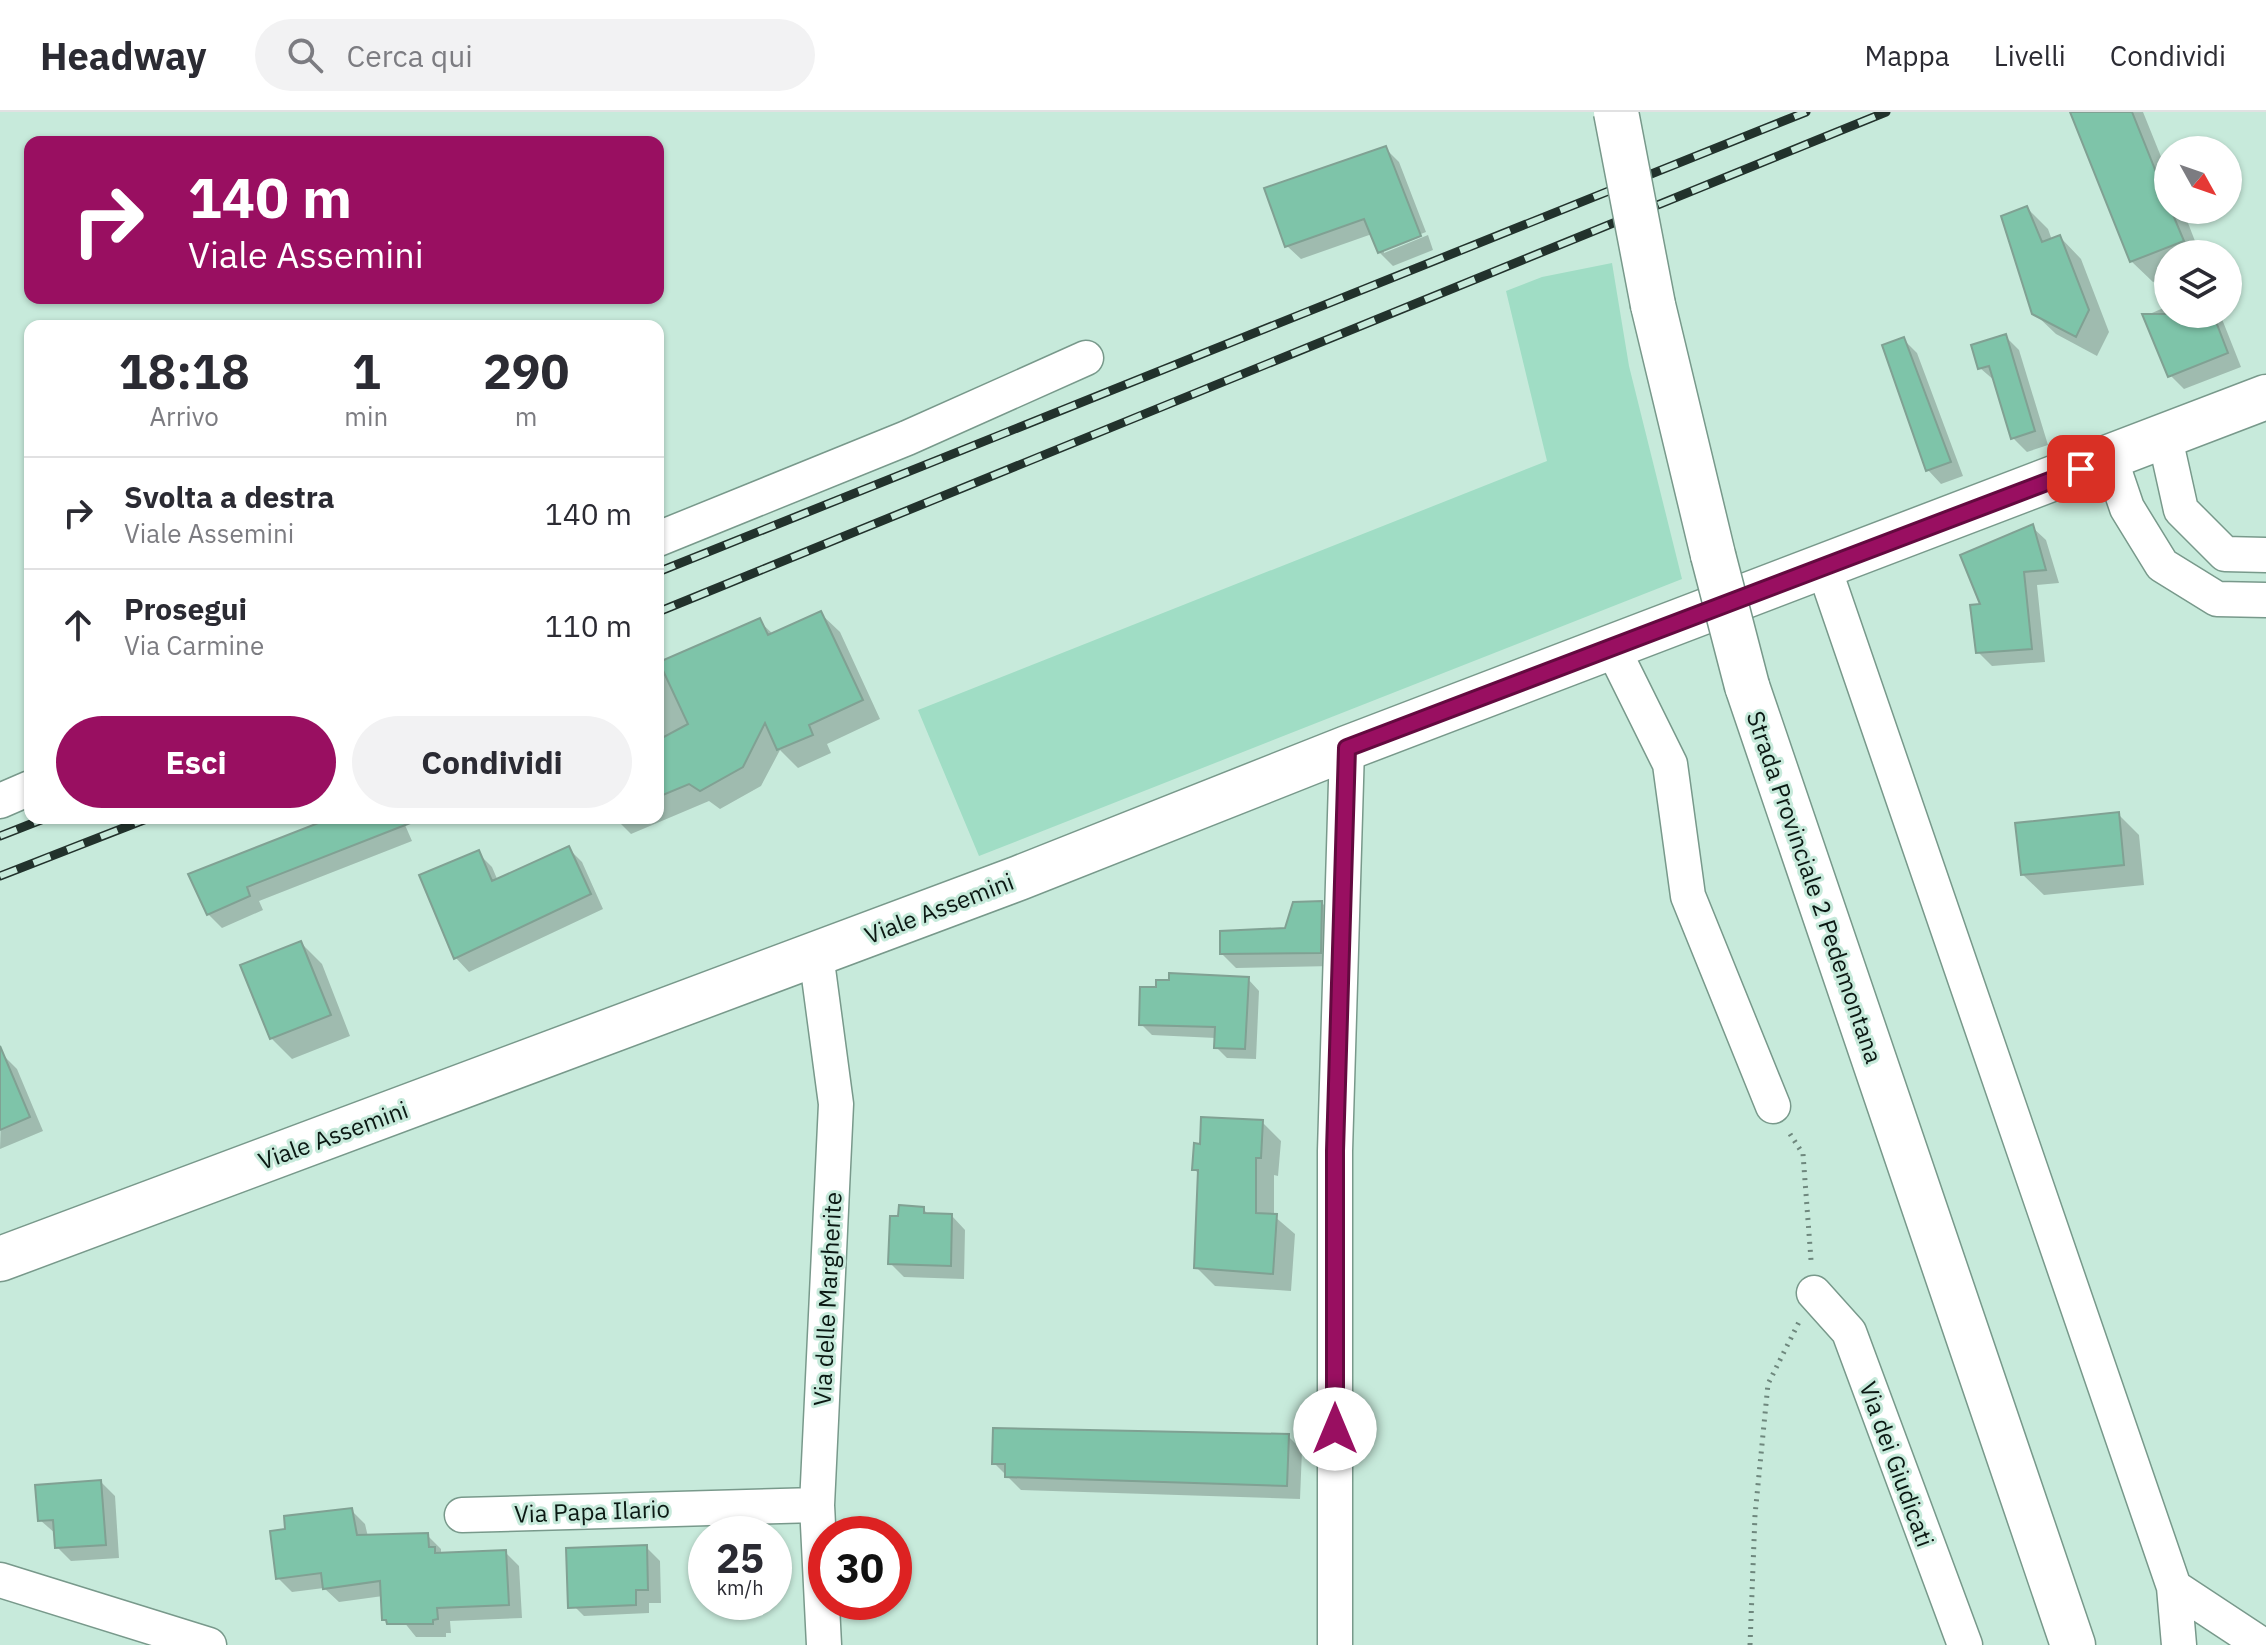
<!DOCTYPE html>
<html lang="it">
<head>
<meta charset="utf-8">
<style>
	:root { --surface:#fff; --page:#f2f2f3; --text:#2b2b33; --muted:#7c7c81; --line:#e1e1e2; --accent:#990f61 }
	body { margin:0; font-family:"IBM Plex Sans",sans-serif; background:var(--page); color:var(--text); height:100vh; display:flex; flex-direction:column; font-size:30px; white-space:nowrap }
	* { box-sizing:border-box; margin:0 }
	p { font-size:26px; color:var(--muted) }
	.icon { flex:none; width:44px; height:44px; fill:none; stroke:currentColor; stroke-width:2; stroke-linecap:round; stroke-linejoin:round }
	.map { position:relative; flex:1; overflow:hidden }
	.details { position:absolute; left:24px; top:208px; width:640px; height:504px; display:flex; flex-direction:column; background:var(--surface); border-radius:16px; box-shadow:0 2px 6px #0004 }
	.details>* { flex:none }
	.top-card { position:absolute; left:24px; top:24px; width:640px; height:168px; border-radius:16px; box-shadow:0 2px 6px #0004; background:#990f61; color:#fff; overflow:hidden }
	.needle { width:52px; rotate:130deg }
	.controls { position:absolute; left:2154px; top:24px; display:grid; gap:16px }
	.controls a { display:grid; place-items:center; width:88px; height:88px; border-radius:50%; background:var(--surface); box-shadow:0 2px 6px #0004; font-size:40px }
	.speed { position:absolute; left:688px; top:1404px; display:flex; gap:16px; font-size:40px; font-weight:700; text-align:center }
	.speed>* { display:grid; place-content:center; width:104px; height:104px; border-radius:50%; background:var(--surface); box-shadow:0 2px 6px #0004; line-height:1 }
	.speed small { font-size:20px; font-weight:400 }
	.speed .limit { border:12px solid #d22; background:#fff; color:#111 }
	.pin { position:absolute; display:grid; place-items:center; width:68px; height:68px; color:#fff; margin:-34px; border-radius:16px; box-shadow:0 4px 12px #0006 }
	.me { position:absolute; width:88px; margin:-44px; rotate:0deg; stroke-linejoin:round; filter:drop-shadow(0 0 6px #0008) }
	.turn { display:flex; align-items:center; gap:28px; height:168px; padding:0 32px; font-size:36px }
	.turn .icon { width:104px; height:104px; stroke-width:2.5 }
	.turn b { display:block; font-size:56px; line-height:68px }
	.eta { display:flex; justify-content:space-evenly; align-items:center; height:136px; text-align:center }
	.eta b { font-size:48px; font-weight:700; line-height:56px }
	.primary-button { display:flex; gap:16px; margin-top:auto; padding:16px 32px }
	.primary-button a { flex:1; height:92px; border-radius:48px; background:var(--accent); color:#fff; font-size:32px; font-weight:700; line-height:92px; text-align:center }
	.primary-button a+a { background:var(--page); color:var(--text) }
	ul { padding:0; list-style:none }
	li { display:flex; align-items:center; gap:24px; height:112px; padding:0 32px; border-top:2px solid var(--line) }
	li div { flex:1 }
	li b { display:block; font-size:30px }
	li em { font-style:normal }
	header { display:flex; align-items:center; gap:48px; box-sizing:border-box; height:112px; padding:0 40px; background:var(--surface); border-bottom:2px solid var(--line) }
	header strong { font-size:38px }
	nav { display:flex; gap:44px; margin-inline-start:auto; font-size:28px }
	.search { width:560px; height:72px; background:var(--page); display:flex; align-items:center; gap:20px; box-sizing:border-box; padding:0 28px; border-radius:44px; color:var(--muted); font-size:30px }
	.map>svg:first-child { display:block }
	.green { fill:#a0ddc5 }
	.shadow { fill:#0003 }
	.building { fill:#7ec4a9; stroke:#80a193; stroke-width:2 }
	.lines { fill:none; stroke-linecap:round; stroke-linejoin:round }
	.minor-casing { stroke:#78998b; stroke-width:37 }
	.major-casing { stroke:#78998b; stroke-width:47 }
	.path { stroke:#6e877d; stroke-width:5; stroke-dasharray:2 6; stroke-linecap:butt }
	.minor { stroke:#fff; stroke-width:34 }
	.major { stroke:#fff; stroke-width:44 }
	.rail-casing { stroke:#22322c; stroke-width:9 }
	.rail { stroke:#c7eadb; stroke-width:6; stroke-dasharray:18; stroke-linecap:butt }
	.major-bridge-casing { stroke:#78998b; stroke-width:47; stroke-linecap:butt }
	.major-bridge { stroke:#fff; stroke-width:44 }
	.route-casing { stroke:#630a3f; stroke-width:20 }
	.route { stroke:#990f61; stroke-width:14 }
	.labels { text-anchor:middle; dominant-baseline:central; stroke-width:6; stroke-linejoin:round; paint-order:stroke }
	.street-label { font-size:24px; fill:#0b1813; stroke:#c7eadb }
</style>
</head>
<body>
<header>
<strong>Headway</strong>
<div class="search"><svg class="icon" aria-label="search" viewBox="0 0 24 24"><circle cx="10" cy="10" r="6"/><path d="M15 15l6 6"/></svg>Cerca qui</div>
<nav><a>Mappa</a><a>Livelli</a><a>Condividi</a></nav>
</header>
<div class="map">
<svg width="2266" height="1533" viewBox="0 0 2266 1533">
	<rect width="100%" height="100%" fill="#c7eadb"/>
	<path class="green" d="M 1612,151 L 1629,254 L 1682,467 L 979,744 L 918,598 L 1547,349 L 1506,179 L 1542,165 Z"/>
	<path class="shadow" d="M 2072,0 L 2143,0 L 2168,62 L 2168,98 L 2183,98 L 2200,142 L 2168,142 L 2168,164 L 2153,170 L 2131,149 Z
		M 1385,36 L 1399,50 L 1426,120 L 1384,136 L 1384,141 L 1428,123 L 1433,138 L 1393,154 L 1379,140 L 1372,122 L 1301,147 L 1287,134 Z
		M 2027,96 L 2048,117 L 2052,128 L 2060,125 L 2081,147 L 2109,220 L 2097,244 L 2056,222 L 2034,201 Z
		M 2168,194 L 2168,202 L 2220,202 L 2241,255 L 2184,277 L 2170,263 L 2145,204 Z
		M 2005,224 L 2019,238 L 2048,333 L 2027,340 L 2013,326 L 1995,269 L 1980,256 Z
		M 1903,227 L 1917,241 L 1963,364 L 1941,372 L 1928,358 Z
		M 2032,415 L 2046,428 L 2059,471 L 2037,473 L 2045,550 L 1992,554 L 1978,540 L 1983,494 Z
		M 821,502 L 840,520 L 880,607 L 827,632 L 831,641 L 798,656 L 780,638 L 761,674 L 720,697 L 709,689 L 631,722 L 615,706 L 658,706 L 658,552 L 759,509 L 774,523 Z
		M 2118,702 L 2139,723 L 2144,773 L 2044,783 L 2022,762 Z
		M 337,706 L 402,706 L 412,729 L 259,789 L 263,798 L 222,816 L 208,802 L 190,763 Z
		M 568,736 L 582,750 L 603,797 L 469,860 L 456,846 L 421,764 L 478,741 L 492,755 L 498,769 Z
		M 1322,791 L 1336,805 L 1334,854 L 1236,856 L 1222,842 L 1287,818 Z
		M 301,831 L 322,852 L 350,924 L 292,947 L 271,926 Z
		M 1248,867 L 1259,879 L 1256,947 L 1227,946 L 1216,935 L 1216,926 L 1152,923 L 1141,912 L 1158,877 Z
		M 3,943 L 17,957 L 43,1019 L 0,1037 Z
		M 1262,1010 L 1281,1029 L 1278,1064 L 1274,1063 L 1274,1104 L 1295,1122 L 1291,1179 L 1215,1174 L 1196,1155 L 1200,1063 L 1194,1057 L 1202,1034 Z
		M 923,1097 L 929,1103 L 952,1104 L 965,1118 L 964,1167 L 904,1165 L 890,1151 L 900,1106 Z
		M 1288,1324 L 1302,1338 L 1300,1387 L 1021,1378 L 994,1351 Z
		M 101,1370 L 115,1384 L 119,1446 L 71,1449 L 57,1435 L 56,1422 L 40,1408 Z
		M 351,1398 L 365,1412 L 368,1425 L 427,1423 L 441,1437 L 441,1443 L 505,1440 L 519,1454 L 522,1506 L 450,1509 L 451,1521 L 446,1521 L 446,1525 L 416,1525 L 383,1484 L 339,1490 L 324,1476 L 292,1480 L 278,1466 Z
		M 646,1435 L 660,1449 L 661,1491 L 649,1491 L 649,1501 L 584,1504 L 570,1490 Z"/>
	<path class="building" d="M 2070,0 L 2132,0 L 2168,90 L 2168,98 L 2171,98 L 2184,129 L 2130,150 Z
		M 1386,34 L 1421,124 L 1378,141 L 1364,107 L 1285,135 L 1264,76 Z
		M 2027,94 L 2042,130 L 2060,123 L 2089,198 L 2076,225 L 2032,202 L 2001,104 Z
		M 2142,202 L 2213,202 L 2228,241 L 2168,265 Z
		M 2006,222 L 2035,319 L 2011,327 L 1989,254 L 1978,257 L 1971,233 Z
		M 1904,225 L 1951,350 L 1926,359 L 1882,233 Z
		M 2033,412 L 2046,458 L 2024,460 L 2032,537 L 1976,541 L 1970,493 L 1980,492 L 1960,443 Z
		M 821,499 L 863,588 L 809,613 L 813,623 L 777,638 L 765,611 L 743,655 L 700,679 L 689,672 L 658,685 L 658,628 L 688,612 L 659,550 L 760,506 L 768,523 Z
		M 2119,700 L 2124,753 L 2021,763 L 2015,711 Z
		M 331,706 L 418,708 L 247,775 L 250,784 L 207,803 L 188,762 Z
		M 569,734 L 591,782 L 454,847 L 419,763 L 479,738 L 492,769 Z
		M 1322,789 L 1321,841 L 1220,842 L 1220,819 L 1285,816 L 1293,790 Z
		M 301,829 L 331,903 L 270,927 L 240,853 Z
		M 1169,861 L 1249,865 L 1245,937 L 1214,936 L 1215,915 L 1139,913 L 1140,875 L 1156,875 L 1156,868 L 1169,868 Z
		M 0,934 L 30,1005 L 0,1018 Z
		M 1201,1005 L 1263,1008 L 1261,1046 L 1256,1046 L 1256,1101 L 1277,1102 L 1273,1162 L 1194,1156 L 1198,1058 L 1192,1058 L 1194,1031 L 1200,1032 Z
		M 899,1093 L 924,1095 L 924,1101 L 952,1102 L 951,1154 L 888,1152 L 890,1104 L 898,1104 Z
		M 993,1316 L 1289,1322 L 1287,1374 L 1005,1365 L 1005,1352 L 992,1352 Z
		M 101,1368 L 106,1433 L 55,1436 L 53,1408 L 38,1409 L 35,1373 Z
		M 352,1396 L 357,1423 L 428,1421 L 429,1435 L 435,1435 L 435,1441 L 506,1438 L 509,1493 L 437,1496 L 438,1507 L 433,1508 L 433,1512 L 387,1512 L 386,1508 L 382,1508 L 380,1469 L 323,1477 L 321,1461 L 276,1467 L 270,1419 L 285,1417 L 284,1404 Z
		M 647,1433 L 648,1478 L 636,1478 L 636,1493 L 568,1496 L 566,1436 Z"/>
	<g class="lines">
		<g class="minor-casing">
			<path id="minor" d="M 2165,326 L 2181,398 L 2225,442 L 2266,443
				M 2110,346 L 2127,396 L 2162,453 L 2217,487 L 2266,488
				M 658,427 L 907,326 L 1086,246
				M 1824,456 L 2174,1475 L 2262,1533
				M 1613,537 L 1670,652 L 1688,784 L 1773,994
				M 0,689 L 30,676
				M 816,842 L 836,992 L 817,1393 L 824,1533
				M 1814,1181 L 1849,1220 L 1965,1533
				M 462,1403 L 817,1393
				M 0,1468 L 209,1533
				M 2174,1475 L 2179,1533
				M 1335,1533 L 1335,1039 L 1347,636"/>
		</g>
		<g class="major-casing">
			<path id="major" d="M 1653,193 L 1713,443
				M 1747,574 L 2073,1533
				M 0,1147 L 1019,766 L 1347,636 L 2266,285"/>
		</g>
		<path class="path" d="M 1790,1022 L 1803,1042 L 1811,1148
			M 1750,1533 L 1755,1403 L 1768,1272 L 1799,1210"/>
		<use href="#minor" class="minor"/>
		<use href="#major" class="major"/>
		<g class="rail-casing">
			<path id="rail" d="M 658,460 L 1806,0
				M 658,500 L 1886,0
				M 0,724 L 46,706
				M 0,764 L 149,706"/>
		</g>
		<use href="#rail" class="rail"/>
		<g class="major-bridge-casing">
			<path id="major-bridge" d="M 1616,0 L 1653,193
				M 1713,443 L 1747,574"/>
		</g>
		<use href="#major-bridge" class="major-bridge"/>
	</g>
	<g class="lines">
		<g class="route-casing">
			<path id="route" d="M 1335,1317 L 1335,1039 L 1347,636 L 2081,357"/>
		</g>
		<use href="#route" class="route"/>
	</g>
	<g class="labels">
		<g class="street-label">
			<text transform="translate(1815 775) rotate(71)">Strada Provinciale 2 Pedemontana</text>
			<text transform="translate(939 796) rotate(-21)">Viale Assemini</text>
			<text transform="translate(333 1023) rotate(-20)">Viale Assemini</text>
			<text transform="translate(827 1187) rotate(-87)">Via delle Margherite</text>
			<text transform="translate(1897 1352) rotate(70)">Via dei Giudicati</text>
			<text transform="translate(592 1399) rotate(-2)">Via Papa Ilario</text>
		</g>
	</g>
</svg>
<div class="controls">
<a><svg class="needle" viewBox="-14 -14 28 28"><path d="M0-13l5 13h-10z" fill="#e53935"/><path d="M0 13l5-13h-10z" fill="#7c7c81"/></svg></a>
<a><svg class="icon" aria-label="layers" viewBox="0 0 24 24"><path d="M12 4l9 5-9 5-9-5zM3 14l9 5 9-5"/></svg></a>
</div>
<div class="speed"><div>25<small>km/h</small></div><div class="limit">30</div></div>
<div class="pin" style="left:2081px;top:357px;background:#d93025"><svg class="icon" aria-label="arrive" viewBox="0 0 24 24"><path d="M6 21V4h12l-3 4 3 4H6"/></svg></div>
<svg class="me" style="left:1335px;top:1317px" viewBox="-20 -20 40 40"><circle r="19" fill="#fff"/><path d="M0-13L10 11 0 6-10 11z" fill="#990f61"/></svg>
<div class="top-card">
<div class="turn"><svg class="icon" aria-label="right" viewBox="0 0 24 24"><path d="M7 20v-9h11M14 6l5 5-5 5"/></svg><div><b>140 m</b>Viale Assemini</div></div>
</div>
<section class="details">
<div class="eta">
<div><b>18:18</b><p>Arrivo</p></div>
<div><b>1</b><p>min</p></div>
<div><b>290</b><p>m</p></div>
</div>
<ul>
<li><svg class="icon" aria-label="right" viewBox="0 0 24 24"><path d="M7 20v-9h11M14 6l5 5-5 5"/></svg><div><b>Svolta a destra</b><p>Viale Assemini</p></div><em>140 m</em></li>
<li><svg class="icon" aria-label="ahead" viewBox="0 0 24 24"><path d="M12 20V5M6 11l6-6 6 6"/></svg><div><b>Prosegui</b><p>Via Carmine</p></div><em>110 m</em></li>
</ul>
<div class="primary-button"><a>Esci</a><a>Condividi</a></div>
</section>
</div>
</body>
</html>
